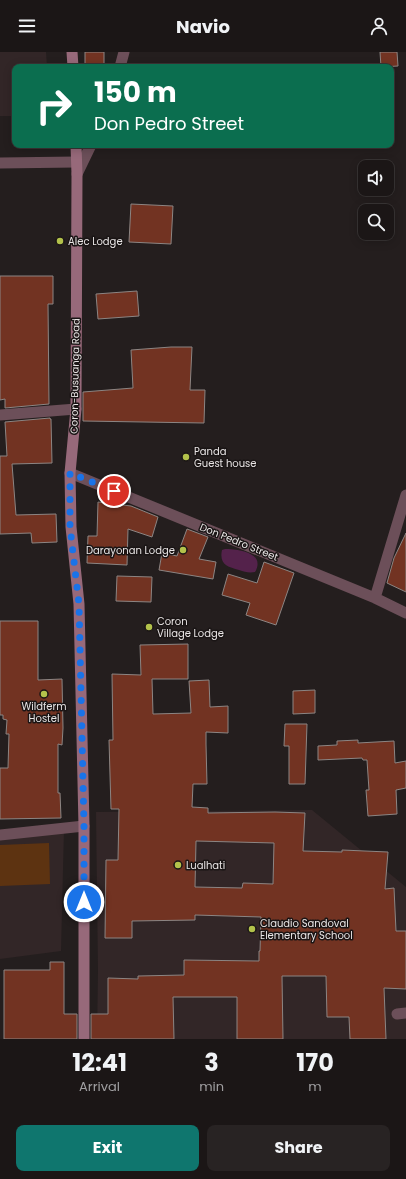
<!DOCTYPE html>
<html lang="en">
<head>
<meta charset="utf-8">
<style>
	:root { --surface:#1b1616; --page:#282323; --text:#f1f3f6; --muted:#a09fa1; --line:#393535; --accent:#0f766e }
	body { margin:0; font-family:Poppins,sans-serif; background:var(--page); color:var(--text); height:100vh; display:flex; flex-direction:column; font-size:15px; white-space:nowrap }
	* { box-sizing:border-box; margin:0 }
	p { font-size:13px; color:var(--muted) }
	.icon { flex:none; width:22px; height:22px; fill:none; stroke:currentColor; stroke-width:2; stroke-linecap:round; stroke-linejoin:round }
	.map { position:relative; height:987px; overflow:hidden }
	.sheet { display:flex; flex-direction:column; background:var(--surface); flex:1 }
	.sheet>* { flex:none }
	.hud { position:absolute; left:12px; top:12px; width:382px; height:84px; border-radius:8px; box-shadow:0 2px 10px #0003,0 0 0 1px var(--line); background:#0b6e4f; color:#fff; overflow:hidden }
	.tools { position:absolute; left:358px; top:108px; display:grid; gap:8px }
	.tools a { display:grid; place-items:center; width:36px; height:36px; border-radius:8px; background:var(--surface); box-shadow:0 2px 10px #0003,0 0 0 1px var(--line); font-size:20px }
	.pin { position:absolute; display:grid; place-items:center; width:34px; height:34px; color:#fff; margin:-17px; border:2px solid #fff; border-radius:50%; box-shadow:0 1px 4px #0007 }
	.me { position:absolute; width:44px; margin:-22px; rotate:0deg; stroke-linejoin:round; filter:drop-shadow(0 0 3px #0008) }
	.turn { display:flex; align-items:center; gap:14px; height:84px; padding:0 16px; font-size:18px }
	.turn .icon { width:52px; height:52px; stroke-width:2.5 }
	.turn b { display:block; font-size:28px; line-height:34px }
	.eta { display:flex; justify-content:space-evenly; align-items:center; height:68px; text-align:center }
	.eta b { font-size:24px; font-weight:700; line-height:28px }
	.action { display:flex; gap:8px; margin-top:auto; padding:8px 16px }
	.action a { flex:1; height:46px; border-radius:8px; background:var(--accent); color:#fff; font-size:16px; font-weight:700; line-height:46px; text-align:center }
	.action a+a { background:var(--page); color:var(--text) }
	header { display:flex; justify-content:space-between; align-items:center; height:52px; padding:0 16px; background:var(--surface); font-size:18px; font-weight:700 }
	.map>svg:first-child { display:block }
	.built { fill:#322627 }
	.green { fill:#5d3311 }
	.water { fill:#54224b }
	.building { fill:#723322; stroke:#8c8583; fill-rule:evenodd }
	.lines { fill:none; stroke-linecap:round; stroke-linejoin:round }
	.service { stroke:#6c4f59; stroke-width:11 }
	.minor { stroke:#6c4f59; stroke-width:11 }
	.secondary { stroke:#97697a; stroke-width:11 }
	.route { stroke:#1a73e8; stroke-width:7; stroke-dasharray:0 12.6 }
	.poi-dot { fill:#b3c24b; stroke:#1a1515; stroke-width:1.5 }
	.labels { text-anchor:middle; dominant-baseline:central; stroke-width:3; stroke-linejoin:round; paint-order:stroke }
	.poi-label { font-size:10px; fill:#e9e5e5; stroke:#1a1515; text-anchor:start }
	.street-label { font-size:10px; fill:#e9e5e5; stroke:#1a1515 }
</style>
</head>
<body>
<header><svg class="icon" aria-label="menu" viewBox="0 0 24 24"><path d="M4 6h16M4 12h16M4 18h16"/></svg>Navio<svg class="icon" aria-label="person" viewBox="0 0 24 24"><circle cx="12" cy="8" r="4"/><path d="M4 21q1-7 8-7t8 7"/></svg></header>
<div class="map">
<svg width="406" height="987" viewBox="0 0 406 987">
	<rect width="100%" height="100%" fill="#241e1e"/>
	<path class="built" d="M 0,0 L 46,0 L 47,15 L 15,15 L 15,64 L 0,64 Z
		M 312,758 L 406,835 L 406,987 L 97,987 L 98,919 L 96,760 Z
		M 64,777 L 61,899 L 0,907 L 0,785 Z"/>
	<path class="green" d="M 49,791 L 50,832 L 0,834 L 0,793 Z"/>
	<path class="water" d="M 225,497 C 239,497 266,501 255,520 C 249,521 245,520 239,518 C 227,515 219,512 222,498 Z"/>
	<path class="building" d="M 85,0 L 104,0 L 104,15 L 85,15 Z
		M 380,0 L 397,0 L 398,14 L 381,15 Z
		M 131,152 L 173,154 L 171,192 L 129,190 Z
		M 0,224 L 53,224 L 53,252 L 48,252 L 49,352 L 5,356 L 5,347 L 0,348 Z
		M 137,239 L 139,264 L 98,267 L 96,242 Z
		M 171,295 L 192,295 L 190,338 L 205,338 L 204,371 L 83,369 L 83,340 L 133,336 L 131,298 Z
		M 50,366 L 50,367 L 51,367 L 52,411 L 12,412 L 16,463 L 56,462 L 57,490 L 32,491 L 31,481 L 0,482 L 0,404 L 7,404 L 5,370 Z
		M 98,450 L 131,454 L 158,465 L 152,485 L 128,477 L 127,513 L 87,511 L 88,484 L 97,484 Z
		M 187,477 L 208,485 L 199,507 L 216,510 L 213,527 L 159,518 L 162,501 L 177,504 Z
		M 406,481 L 406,540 L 387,531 L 394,506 Z
		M 264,510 L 294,521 L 276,573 L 246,563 L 250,551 L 222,543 L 228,522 L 257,531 Z
		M 117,524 L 152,525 L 151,550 L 116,549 Z
		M 0,569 L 38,569 L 38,628 L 62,627 L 63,676 L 62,693 L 58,692 L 58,741 L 60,741 L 61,766 L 0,767 L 0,716 L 8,716 L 9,682 L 6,682 L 7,668 L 3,667 L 3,663 L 0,663 Z
		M 188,592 L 188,627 L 152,627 L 153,662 L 191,661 L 189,629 L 209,628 L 210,655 L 228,654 L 228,681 L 206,680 L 206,692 L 207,732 L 193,732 L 192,755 L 208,756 L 208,761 L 275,760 L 305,761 L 303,799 L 342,800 L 342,798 L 388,800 L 385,837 L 394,836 L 396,879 L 406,879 L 406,937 L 384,936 L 386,987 L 350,987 L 349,965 L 327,965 L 326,924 L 282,924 L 283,987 L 237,987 L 237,945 L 173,945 L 174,987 L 91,987 L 91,962 L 108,962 L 108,926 L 138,927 L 138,924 L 184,923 L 184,908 L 259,909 L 259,899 L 260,899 L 261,865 L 195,863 L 195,868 L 132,869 L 132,886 L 105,886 L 106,808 L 118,808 L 119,757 L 111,757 L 109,688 L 113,688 L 112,622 L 141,623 L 140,593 ZM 196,789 L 274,791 L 273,832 L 243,831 L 242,836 L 195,835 Z
		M 315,638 L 315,661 L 293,662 L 293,639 Z
		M 285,672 L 307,672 L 305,732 L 289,732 L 289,694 L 284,694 Z
		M 358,688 L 358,691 L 394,689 L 395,711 L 406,709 L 406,736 L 396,738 L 397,762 L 368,764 L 366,738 L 369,738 L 367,708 L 363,708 L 362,706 L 318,708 L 318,694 L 337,693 L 337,689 Z
		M 50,910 L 64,910 L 64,962 L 77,962 L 77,987 L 4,987 L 4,918 L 50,918 Z"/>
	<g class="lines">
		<path class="service" d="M 0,111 L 76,110
			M 397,962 L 406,961"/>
		<path class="minor" d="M 120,15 L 124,0
			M 77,122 L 91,93
			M 0,363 L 76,357
			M 70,421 L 375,546 L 406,561
			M 375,546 L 406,443
			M 0,783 L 84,774"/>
		<path class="secondary" d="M 72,0 L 73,15
			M 76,93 L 77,122 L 76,357 L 70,421 L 71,475 L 79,552 L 84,774 L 84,987"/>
	</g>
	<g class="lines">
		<path class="route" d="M 84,850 L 84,774 L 79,552 L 70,475 L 70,421 L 114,439"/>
	</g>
	<g class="poi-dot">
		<circle cx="60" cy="189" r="4"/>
		<circle cx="186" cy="405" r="4"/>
		<circle cx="183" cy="498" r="4"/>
		<circle cx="149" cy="575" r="4"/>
		<circle cx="44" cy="642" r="4"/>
		<circle cx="178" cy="813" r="4"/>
		<circle cx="252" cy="877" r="4"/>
	</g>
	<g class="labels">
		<g class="poi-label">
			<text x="68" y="189">Alec Lodge</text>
			<text x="194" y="399">Panda<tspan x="194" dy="12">Guest house</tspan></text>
			<text x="175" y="498" text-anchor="end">Darayonan Lodge</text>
			<text x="157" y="569">Coron<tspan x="157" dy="12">Village Lodge</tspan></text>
			<text x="44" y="654" text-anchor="middle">Wildferm<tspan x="44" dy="12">Hostel</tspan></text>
			<text x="186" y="813">Lualhati</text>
			<text x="260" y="871">Claudio Sandoval<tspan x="260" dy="12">Elementary School</tspan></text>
		</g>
		<g class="street-label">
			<text transform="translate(75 324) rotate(-89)">Coron-Busuanga Road</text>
			<text transform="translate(239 490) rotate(22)">Don Pedro Street</text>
		</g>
	</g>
</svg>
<div class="tools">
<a><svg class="icon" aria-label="sound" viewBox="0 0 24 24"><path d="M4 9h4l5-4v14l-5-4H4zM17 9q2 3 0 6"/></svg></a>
<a><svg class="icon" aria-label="search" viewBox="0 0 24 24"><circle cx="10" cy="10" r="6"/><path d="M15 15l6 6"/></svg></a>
</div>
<div class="pin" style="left:114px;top:439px;background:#d93025"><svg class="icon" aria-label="arrive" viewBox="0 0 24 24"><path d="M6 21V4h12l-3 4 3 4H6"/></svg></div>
<svg class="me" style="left:84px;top:850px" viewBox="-20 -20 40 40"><circle r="17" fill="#1a73e8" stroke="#fff" stroke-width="3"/><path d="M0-11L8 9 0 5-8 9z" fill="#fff"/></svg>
<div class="hud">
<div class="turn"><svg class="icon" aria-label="right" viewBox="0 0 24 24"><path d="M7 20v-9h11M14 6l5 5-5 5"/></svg><div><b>150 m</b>Don Pedro Street</div></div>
</div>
</div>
<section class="sheet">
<div class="eta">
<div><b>12:41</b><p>Arrival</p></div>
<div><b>3</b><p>min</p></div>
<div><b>170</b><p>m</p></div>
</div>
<div class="action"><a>Exit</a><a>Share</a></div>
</section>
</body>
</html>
